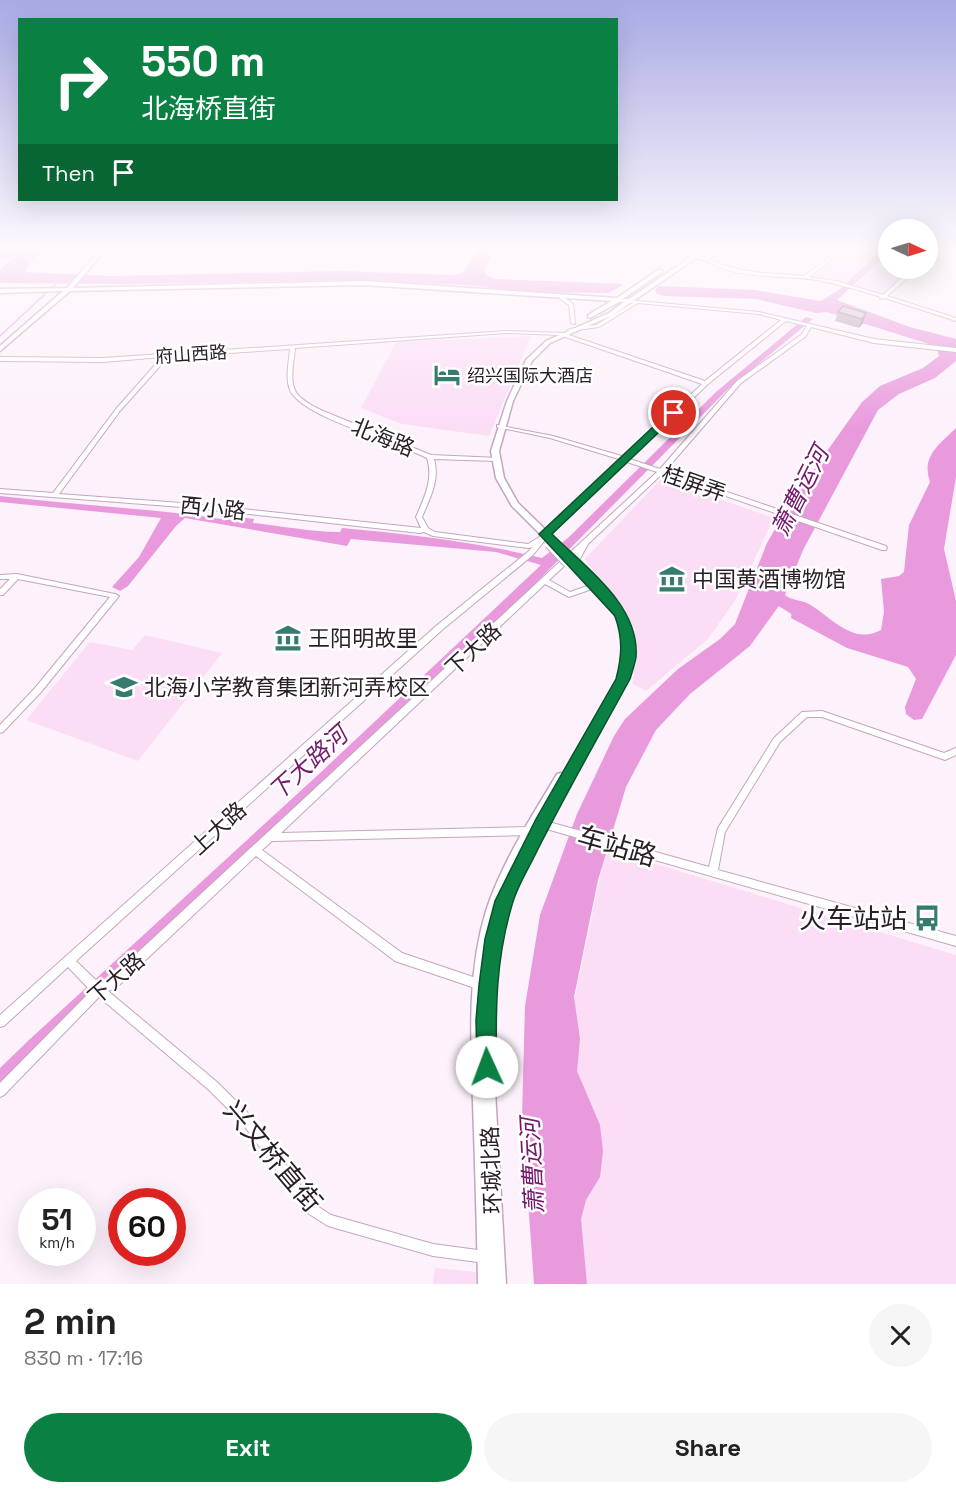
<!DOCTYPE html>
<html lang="en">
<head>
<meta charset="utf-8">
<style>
	:root { --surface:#fff; --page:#f6f6f6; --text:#222; --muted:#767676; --accent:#0b8043 }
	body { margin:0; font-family:"Space Grotesk","Noto Sans SC",sans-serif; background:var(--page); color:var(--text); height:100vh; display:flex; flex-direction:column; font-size:22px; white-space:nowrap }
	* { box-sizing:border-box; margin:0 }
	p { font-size:20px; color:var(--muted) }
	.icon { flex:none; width:33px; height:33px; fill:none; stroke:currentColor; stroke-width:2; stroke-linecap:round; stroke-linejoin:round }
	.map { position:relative; height:1284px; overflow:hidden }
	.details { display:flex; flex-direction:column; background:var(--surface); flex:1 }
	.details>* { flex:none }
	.hud { position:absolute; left:18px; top:18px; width:600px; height:183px; border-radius:0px; box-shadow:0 6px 24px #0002; background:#0b8043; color:#fff; overflow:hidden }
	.needle { width:39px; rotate:94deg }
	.fabs { position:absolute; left:878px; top:219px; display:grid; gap:12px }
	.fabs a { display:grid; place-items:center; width:60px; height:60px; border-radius:50%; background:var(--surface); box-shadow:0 6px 24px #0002; font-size:30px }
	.speed { position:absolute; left:18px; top:1188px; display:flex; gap:12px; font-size:30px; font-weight:700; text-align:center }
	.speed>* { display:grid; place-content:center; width:78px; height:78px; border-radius:50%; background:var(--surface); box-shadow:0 6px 24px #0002; line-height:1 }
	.speed small { font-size:15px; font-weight:400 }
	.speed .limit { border:9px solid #d22; background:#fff; color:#111 }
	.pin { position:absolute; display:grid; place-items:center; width:51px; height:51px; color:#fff; margin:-26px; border:3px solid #fff; border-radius:50%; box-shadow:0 2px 6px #0007 }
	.me { position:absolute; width:66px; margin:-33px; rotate:358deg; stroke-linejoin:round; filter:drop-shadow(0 0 4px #0008) }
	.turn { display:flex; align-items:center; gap:21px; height:126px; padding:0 24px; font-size:27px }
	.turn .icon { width:78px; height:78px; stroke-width:2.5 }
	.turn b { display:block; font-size:42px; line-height:51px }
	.then { display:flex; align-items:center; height:57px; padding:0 24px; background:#0003; gap:12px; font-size:22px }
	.round { display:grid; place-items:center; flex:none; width:63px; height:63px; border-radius:32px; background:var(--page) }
	.headline { display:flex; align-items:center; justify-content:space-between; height:102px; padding:0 24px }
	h1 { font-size:36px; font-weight:800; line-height:45px }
	.cta { display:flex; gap:12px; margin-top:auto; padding:12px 24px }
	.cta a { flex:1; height:69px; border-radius:36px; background:var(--accent); color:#fff; font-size:24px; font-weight:800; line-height:69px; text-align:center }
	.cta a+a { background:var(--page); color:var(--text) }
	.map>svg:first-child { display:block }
	.built { fill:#fbddf6 }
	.water { fill:#e89add }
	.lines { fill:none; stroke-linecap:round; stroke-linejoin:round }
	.stream-far1 { stroke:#e89add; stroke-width:1.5 }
	.stream { stroke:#e89add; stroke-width:2 }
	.canal { fill:#e89add; fill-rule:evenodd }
	.minor-casing { stroke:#c3a6bd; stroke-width:2 }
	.major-casing { stroke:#c3a6bd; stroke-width:3 }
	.minor { fill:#fff; fill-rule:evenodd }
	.major { fill:#fff; fill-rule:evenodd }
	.major-bridge-casing { stroke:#c3a6bd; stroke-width:10; stroke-linecap:butt }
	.major-bridge { stroke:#fff; stroke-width:8 }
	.wall { fill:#bda3b8 }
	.shaded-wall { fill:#9a8596 }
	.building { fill:#dcbed6; stroke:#9a8596; stroke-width:1.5 }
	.route { fill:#0b8043; stroke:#07532c; stroke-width:1.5 }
	.labels { text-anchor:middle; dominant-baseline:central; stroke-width:5; stroke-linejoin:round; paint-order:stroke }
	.far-street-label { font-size:18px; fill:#291e28; stroke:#fff }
	.far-poi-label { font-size:18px; fill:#291e28; stroke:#fff; text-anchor:start }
	.street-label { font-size:22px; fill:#291e28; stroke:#fff }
	.poi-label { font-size:22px; fill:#291e28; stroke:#fff; text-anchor:start }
	.water-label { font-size:24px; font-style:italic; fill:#74186c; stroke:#fff }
	.near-street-label { font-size:27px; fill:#291e28; stroke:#fff }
	.near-poi-label { font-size:27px; fill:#291e28; stroke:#fff; text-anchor:end }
</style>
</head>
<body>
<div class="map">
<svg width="956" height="1284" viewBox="0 0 956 1284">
	<rect width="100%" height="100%" fill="#fdf1fb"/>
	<path class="built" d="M 849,249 L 885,249 L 844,284 L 815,276 Z
		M 888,254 L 888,268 L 908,269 L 907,272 L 881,296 L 854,287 Z
		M 531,336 L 489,436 L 402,424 L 361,408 L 396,342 Z
		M 661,479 L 774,518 L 736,599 L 708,639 L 646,691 L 633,684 L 635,629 L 585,559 Z
		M 145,635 L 222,653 L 138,761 L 26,720 L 90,642 L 132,650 Z
		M 606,849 L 956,955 L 956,1284 L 581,1284 L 572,1011 Z
		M 435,1268 L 477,1272 L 478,1284 L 433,1284 Z"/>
	<path class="water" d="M 47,249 L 37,255 L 25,269 L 26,272 L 113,276 L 339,271 L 455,275 L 464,272 L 479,249 L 496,249 L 484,269 L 486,275 L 495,279 L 624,284 L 609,293 L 516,292 L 479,286 L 362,280 L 132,284 L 0,283 L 0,270 L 11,259 L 0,259 L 0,251 Z
		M 888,249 L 888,254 L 837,300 L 910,327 L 956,339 L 956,361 L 935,378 L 899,394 L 878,410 L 803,550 L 785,595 C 791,600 800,600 807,603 C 831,616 852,646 881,630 L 884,612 L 881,579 L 899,576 L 904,572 L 909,525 L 930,482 C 921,456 939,445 956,428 L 956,477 L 944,549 L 956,601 L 956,655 L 922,719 L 914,720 L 906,714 L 905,707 L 916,679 L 908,667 L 847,648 L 791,618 L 792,610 L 781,603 L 750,646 L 690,694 L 656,730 L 626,787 L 598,880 L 574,997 L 580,1039 L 577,1071 L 600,1125 L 603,1151 L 600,1177 L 586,1200 L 581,1219 L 587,1284 L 534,1284 L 522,1116 L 525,1006 L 540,915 L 577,814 L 614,736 L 625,719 L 678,669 L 720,639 L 735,624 L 767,543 L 790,503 L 862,402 L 880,386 L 923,368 L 939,356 L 937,349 L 929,344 L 827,312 L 816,313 L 756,299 L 665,296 L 657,294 L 655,289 L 659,286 L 755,290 L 821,301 L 840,289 L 880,251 Z
		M 806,317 L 813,319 L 728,389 L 524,595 L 202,893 L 0,1087 L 0,1068 L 29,1040 L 319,774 L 541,565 L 496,552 L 351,539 L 347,546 L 185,518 L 176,526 L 128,586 L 120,591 L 112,587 L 139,557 L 161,518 L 0,502 L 0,496 C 74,505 148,508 222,519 L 225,515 L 254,519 L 253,523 C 282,526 310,532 340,532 L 342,528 C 408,534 477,542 542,558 L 568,538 L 716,392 Z"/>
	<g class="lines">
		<path class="stream-far1" d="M 0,336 L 57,283"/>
		<path class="stream" d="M 435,540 L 454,542"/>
		<path class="canal" d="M 771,597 L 777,597 L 802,613 L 803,615 L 802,617 L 796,617 L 771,601 L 770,599 Z"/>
		<g class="minor-casing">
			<path id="minor" d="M 670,249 L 677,249 L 697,256 L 693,257 Z
				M 841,249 L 846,249 L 809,277 L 836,281 L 883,295 L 907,273 L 909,268 L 913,268 L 911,275 L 887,296 L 956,318 L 956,321 L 885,298 L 880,299 L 881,297 C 860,290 838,284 817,280 C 780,274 736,281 703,259 L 707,258 C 738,274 770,273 804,276 Z
				M 560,297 L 564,297 L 573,304 L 575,324 L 571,323 L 569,305 L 560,299 Z
				M 627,300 L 759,312 L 874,339 L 956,348 L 956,352 L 874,343 L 811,327 L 805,337 L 741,383 L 665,471 L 886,546 L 887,548 L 886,550 L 882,550 L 662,474 L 588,544 L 576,566 L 572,566 L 571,564 L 575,556 L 549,580 L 570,592 L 590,585 L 594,587 L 592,589 L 569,597 L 545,584 L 281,833 L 529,827 L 542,820 L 709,867 L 718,828 L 774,738 L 802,712 L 822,711 L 944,753 L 956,748 L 956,755 L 945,760 L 822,717 L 807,717 L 780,742 L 725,832 L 718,870 L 956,936 L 956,946 L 543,828 L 530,835 L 272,841 L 262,850 L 402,953 L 482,980 L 483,984 L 482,988 L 478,989 L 395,961 L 256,856 L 116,988 L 108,991 L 217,1082 L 251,1116 L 314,1204 L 331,1215 L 433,1244 L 485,1251 L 489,1253 L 491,1257 L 489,1261 L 485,1263 L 433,1256 L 328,1226 L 306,1212 L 243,1124 L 209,1090 L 99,997 L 4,1095 L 0,1097 L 0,1083 L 91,991 L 68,967 L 4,1026 L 0,1027 L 0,1015 L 436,626 L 529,551 L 532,547 L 529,548 L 433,536 L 424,532 L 420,533 L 195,508 L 0,493 L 0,489 L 53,493 L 116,409 L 162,357 L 103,362 L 0,361 L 0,357 L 103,358 L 506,331 L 563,333 L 705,381 L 781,320 L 759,314 L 638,303 L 599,327 L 570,331 L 568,330 L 570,329 L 596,325 L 633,303 L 627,302 ZM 786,321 L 807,326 L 801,335 L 737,381 L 660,469 L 630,459 L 708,384 ZM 506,333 L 560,335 L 702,384 L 625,457 L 553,436 L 497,425 L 497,427 L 550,438 L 622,460 L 541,536 L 528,544 L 435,532 L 428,528 L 422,517 C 430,498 440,480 434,459 L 497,461 L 500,459 L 499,458 L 431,455 L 323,411 C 314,407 305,402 298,395 C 288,384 294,362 295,348 ZM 290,349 C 289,362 285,378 290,390 C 300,413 369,434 393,443 C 405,448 416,453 427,458 C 434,479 424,498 416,517 L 421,528 L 195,504 L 59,494 L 120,411 L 168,357 ZM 627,462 L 657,472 L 108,980 L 100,984 L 76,961 L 442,630 L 533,555 L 545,540 Z
				M 17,574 L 115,594 L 119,596 L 41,692 L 3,732 L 0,733 L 0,725 L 35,688 L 110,597 L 18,579 L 3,595 L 0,595 L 0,589 L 10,579 L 0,579 L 0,575 Z"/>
		</g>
		<g class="major-casing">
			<path id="major" d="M 101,249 L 106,249 L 73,288 L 364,281 L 617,298 L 658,270 L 662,270 L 662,272 L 623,299 L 629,299 L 702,249 L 708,249 L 700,256 L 704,257 L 717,249 L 723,249 L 707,260 L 696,258 L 613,315 L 550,343 L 532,361 L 513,401 L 499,451 L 504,478 L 518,503 L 556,540 L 557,542 L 556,544 L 550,544 L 512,506 L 496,478 L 491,451 L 507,401 L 526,360 L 546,341 L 609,313 L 624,302 L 619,302 L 590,318 L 588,317 L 588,315 L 611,301 L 364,285 L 70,291 L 0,351 L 0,346 L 63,291 L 0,293 L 0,289 L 67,288 Z
				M 571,557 L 574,558 C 597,581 629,606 632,642 C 632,654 630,667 628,679 L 546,827 L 510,902 L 500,940 L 491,1020 L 506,1284 L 478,1284 C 477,1223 475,1162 473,1102 C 471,1038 467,973 486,911 C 502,862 531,818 557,774 L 561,773 L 565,774 L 618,679 L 622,658 L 623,640 L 619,625 L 614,613 L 595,589 L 568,562 L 567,560 L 568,558 Z"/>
		</g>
		<use href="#minor" class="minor"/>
		<use href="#major" class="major"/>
		<g class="major-bridge-casing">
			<path id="major-bridge" d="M 549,544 L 567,563"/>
		</g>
		<use href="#major-bridge" class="major-bridge"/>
	</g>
	<path class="wall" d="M 838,312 L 866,313 L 863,323 L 859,328 L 835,321 Z"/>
	<path class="shaded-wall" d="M 866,313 L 863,323 L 859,328 L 862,319 Z"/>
	<path class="building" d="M 843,306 L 866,313 L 862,319 L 838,312 Z"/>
	<linearGradient id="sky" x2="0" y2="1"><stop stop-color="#a8aae4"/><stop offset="0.58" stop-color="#fef9fd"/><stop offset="1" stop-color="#fef9fd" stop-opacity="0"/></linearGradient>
	<rect width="956" height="429" fill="url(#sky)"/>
	<path class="route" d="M 670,411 L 679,413 L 552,534 C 585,567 640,605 636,657 C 635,664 632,672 630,679 C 599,736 566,793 537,851 C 529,868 517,886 512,905 C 496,958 495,1012 497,1067 L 494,1074 L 487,1077 L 480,1074 L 477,1067 L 476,1020 L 479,985 L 485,939 L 495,901 L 536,819 L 616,679 C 622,656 623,639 615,616 L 539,534 Z"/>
	<defs>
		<g id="hotel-bare" transform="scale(2.07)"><path d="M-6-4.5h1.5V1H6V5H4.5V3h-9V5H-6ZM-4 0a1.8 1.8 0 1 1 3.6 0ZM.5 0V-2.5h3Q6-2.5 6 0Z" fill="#367b70" stroke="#fff" stroke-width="2.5" paint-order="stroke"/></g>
		<g id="museum-bare" transform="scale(2.07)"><path d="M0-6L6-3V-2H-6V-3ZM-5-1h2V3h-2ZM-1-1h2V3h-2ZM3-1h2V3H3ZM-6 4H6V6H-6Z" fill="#367b70" stroke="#fff" stroke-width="2.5" paint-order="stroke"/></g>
		<g id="school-bare" transform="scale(2.07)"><path d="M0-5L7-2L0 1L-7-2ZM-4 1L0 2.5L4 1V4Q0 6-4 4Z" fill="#367b70" stroke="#fff" stroke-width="2.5" paint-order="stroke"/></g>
		<g id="bus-bare" transform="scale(2.07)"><path d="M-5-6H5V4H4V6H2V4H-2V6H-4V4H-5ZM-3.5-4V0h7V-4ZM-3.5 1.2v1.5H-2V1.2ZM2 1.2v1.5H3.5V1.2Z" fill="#367b70" stroke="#fff" stroke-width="2.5" paint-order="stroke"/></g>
	</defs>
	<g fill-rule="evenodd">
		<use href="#hotel-bare" x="447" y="375"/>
		<use href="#museum-bare" x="672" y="579"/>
		<use href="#museum-bare" x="288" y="638"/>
		<use href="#school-bare" x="124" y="687"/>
		<use href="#bus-bare" x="927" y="918"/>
	</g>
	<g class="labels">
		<g class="far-street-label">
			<text transform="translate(191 354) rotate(-4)">府山西路</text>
		</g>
		<g class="far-poi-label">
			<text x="467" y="375">绍兴国际大酒店</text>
		</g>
		<g class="street-label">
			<text transform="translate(383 437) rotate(22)">北海路</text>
			<text transform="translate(694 483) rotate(19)">桂屏弄</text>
			<text transform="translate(213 508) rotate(6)">西小路</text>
			<text transform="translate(473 649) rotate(-43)">下大路</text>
			<text transform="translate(218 828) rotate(-42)">上大路</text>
			<text transform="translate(116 978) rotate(-41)">下大路</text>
			<text transform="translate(491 1170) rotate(-92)">环城北路</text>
		</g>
		<g class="poi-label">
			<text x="692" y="579">中国黄酒博物馆</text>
			<text x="308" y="638">王阳明故里</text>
			<text x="144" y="687">北海小学教育集团新河弄校区</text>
		</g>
		<g class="water-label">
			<text transform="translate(800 491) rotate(-63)">萧曹运河</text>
			<text transform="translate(308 763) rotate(-42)">下大路河</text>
			<text transform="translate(532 1166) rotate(-93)">萧曹运河</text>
		</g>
		<g class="near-street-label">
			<text transform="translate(617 846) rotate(16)">车站路</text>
			<text transform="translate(273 1156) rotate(50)">兴文桥直街</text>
		</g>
		<g class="near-poi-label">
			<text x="907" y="918">火车站站</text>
		</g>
	</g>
</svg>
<div class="fabs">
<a><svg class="needle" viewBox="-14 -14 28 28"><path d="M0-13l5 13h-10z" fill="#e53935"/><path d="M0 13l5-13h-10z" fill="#767676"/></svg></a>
</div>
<div class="speed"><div>51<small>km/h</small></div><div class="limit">60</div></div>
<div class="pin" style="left:674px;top:413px;background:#d93025"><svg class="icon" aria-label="arrive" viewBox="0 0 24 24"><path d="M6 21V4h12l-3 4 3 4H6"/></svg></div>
<svg class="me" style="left:487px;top:1067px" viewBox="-20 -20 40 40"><circle r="19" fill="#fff"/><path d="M0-13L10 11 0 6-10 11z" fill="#0b8043"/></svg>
<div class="hud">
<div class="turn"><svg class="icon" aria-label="right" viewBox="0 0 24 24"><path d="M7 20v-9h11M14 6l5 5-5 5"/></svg><div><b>550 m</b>北海桥直街</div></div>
<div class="then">Then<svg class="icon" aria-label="arrive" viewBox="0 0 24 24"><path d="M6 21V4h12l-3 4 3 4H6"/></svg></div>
</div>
</div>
<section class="details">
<div class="headline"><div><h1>2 min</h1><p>830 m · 17:16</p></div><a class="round"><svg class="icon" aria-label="close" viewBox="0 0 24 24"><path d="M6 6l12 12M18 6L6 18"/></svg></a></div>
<div class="cta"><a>Exit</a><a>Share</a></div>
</section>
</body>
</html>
